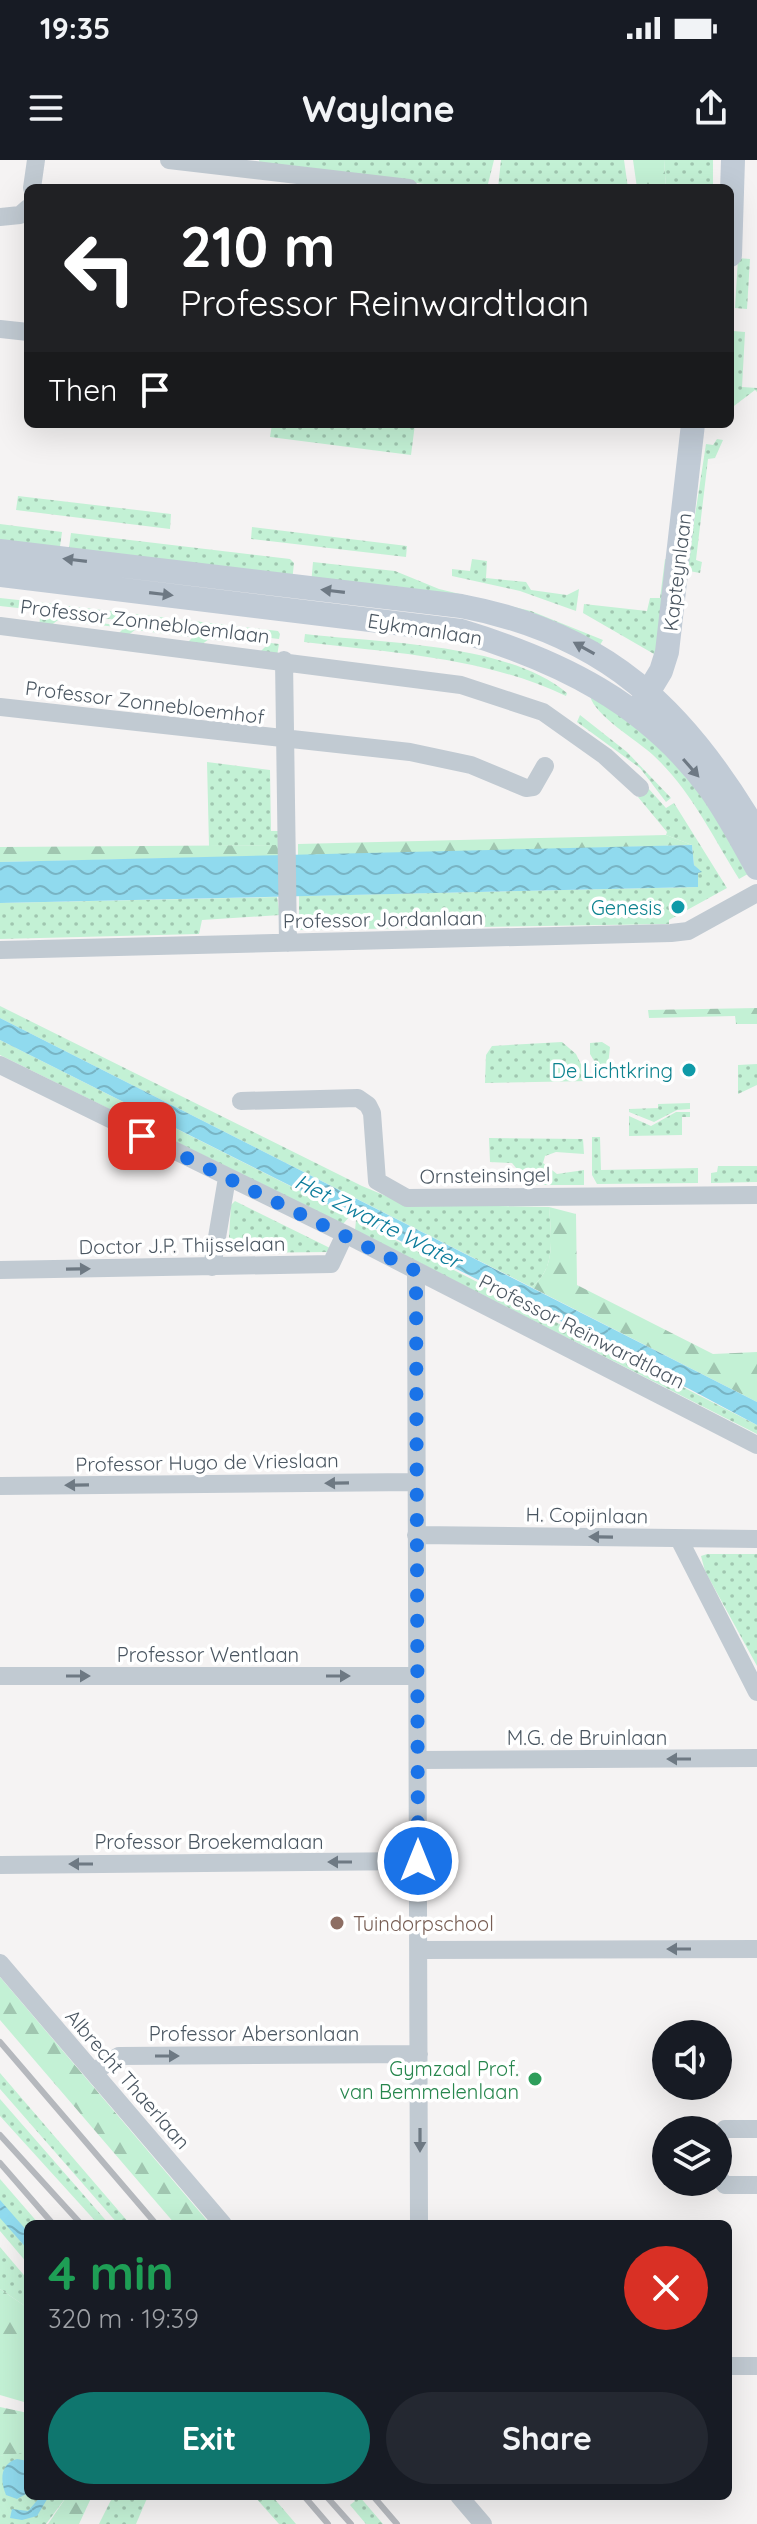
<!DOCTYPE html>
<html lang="en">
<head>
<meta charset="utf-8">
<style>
	:root { --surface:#171b24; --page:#242831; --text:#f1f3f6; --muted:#9ea1a6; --accent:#0f766e }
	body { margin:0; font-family:Quicksand,sans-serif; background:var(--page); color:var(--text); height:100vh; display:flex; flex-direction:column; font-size:30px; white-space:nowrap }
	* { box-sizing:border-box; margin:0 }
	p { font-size:26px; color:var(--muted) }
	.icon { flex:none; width:44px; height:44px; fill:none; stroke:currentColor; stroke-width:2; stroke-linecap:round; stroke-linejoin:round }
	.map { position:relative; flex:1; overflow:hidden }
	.drawer { position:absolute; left:24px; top:2060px; width:708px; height:280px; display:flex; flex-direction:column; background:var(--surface); border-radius:12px; box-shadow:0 8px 32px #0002 }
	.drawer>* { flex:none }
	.hud { position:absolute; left:24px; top:24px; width:710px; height:244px; border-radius:12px; box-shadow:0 8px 32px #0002; background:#202124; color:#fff; overflow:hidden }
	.tools { position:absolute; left:652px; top:1860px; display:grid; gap:16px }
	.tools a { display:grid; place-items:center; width:80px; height:80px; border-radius:50%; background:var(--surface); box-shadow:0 8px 32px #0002; font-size:40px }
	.pin { position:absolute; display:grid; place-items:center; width:68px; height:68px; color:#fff; margin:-34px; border-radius:16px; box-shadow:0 4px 12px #0006 }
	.me { position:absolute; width:88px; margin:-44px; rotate:0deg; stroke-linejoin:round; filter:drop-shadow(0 0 6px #0008) }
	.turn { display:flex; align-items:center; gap:28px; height:168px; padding:0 24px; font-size:36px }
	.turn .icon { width:104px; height:104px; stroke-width:2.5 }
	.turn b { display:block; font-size:56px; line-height:68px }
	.then { display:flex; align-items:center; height:76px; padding:0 24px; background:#0003; gap:16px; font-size:30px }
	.round { display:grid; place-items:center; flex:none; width:84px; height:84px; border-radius:42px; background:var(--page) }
	.overview { display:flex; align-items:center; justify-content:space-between; height:136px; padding:0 24px }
	h1 { font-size:48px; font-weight:700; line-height:60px; color:#1e9e55 }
	.action { display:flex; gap:16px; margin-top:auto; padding:16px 24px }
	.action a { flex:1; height:92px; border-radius:48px; background:var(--accent); color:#fff; font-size:32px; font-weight:700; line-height:92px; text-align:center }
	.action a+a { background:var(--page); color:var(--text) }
	.status { display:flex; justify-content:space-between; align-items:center; height:56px; padding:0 40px; background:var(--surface); direction:ltr }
	.status svg { height:22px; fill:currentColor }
	header { display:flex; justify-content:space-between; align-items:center; height:104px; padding:0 24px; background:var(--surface); font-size:36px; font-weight:700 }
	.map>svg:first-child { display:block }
	.green { fill:url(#green-dots) }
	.forest { fill:url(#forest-firs) }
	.pitch { fill:#c3f1d5 }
	.water { fill:url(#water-waves) }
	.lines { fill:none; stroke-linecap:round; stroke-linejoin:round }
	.street { stroke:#c1cad2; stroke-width:18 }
	.secondary { stroke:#c1cbd6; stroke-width:24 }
	.rail { stroke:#b5b8bd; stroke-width:6 }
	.oneway { fill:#6e7984 }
	.oneway2 { fill:#6e7983 }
	.route { stroke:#1a73e8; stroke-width:14; stroke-dasharray:0 25.2 }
	.culture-dot { fill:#0f9aa8; stroke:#fff; stroke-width:3 }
	.education-dot { fill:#8d6e63; stroke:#fff; stroke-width:3 }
	.leisure-dot { fill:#2e9e5b; stroke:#fff; stroke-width:3 }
	.labels { text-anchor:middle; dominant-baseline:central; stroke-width:7; stroke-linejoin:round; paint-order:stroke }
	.street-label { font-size:20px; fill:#4a5661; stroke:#fff }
	.culture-label { font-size:20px; fill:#0d838f; stroke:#fff; text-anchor:end }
	.education-label { font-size:20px; fill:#785e54; stroke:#fff; text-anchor:start }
	.leisure-label { font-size:20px; fill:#27864d; stroke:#fff; text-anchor:end }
	.water-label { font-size:22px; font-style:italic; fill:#0c7c9b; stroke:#fff }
</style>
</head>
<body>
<div class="status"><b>19:35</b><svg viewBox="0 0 49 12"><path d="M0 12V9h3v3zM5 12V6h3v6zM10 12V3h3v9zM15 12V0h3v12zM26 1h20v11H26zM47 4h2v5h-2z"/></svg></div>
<header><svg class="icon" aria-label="menu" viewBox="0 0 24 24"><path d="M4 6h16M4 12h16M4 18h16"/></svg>Waylane<svg class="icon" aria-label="share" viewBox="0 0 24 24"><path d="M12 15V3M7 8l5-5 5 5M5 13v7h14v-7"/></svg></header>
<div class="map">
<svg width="757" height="2364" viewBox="0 0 757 2364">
	<defs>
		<pattern id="green-dots" width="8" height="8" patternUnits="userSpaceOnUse" patternTransform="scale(2)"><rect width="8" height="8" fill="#c3f1d5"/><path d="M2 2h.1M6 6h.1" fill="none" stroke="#a0c6b0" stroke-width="1.8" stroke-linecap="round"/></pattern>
		<pattern id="forest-firs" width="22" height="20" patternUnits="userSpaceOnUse" patternTransform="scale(2)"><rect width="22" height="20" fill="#c3f1d5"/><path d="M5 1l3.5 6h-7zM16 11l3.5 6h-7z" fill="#a0c6b0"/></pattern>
		<pattern id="water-waves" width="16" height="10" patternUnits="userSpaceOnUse" patternTransform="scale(2)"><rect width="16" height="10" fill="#90daee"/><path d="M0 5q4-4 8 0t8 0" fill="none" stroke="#78b4c4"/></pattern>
	</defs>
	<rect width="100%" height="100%" fill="#f5f3f3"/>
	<path class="green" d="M 259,0 L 494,0 L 487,28 L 457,28 L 260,4 Z
		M 501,0 L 624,0 L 628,28 L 498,28 Z
		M 664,0 L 713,0 L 713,28 L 666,28 Z
		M 738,98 L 750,99 L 747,149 L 735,148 Z
		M 733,171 L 745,172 L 742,227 L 757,228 L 757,232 L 755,230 L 730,249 Z
		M 272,264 L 415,264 L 411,295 L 270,277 Z
		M 717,279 L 723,280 L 715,298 L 708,299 L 696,400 L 702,402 L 700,413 L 689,411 L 688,401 L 706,284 L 713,285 Z
		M 18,336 L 171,354 L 170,369 L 16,350 Z
		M 0,364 L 62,372 L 59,394 L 0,388 Z
		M 252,367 L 407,386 L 406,397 L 251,379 Z
		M 71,373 L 290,399 L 294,403 L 292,422 L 68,395 Z
		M 472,399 L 487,401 L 486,418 L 526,422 L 531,430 L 567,435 L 579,429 L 576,451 L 520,431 L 452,416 L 452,409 L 470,411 Z
		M 665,399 L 669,400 L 659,484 L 654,494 L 583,453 L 584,444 L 647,451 L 650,438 L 660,438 Z
		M 313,402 L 395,411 L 439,429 L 531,451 L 603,480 L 597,490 L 572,476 L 311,425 Z
		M 0,438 L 55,444 L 54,452 L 0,446 Z
		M 60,445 L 278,471 L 280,474 L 279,479 L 59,453 Z
		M 40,456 L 279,484 L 277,496 L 258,494 L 267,485 L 209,479 L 197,488 L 183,487 L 193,477 L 135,470 L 123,479 L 116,476 L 124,468 L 58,460 L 45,470 L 39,470 Z
		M 305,474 C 380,483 508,483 567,533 L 566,536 C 484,497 393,493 304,482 Z
		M 590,536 C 663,559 712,651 753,711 L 739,719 C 713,677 690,629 653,595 C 637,580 595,556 590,536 Z
		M 580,555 L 627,592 L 671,638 L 666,642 L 640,608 L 577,562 Z
		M 207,602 L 270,610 L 271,671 L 278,671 L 278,685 L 209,686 Z
		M 648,628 L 666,648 L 674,643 L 727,728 L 669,760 L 669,764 L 299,770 L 299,736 L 698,727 L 698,713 L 701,712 L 694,705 L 692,685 L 666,675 L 667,672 L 638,637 Z
		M 277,737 L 280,755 L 202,760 L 199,774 L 0,779 L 0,743 Z
		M 0,846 L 362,1026 L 405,1044 L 549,1047 C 551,1073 557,1110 531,1127 L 0,858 Z
		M 0,880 L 350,1056 L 343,1064 L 0,895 Z
		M 562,882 L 576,894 L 589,921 L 485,923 L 486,895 L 492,886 Z
		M 602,882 L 610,887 L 608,906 L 596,904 L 590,894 L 590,883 Z
		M 757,904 L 757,925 L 738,934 L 738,905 Z
		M 690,943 L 690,949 L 677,950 L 654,962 L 629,952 L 629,949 L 658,948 L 658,944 Z
		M 676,952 L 690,952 L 690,957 L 682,957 L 682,975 L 629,976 L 629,956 L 651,966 Z
		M 592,977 L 600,977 L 601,1010 L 698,1008 L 698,1023 L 597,1024 L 592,1015 Z
		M 489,978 L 583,979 L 584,994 L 556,992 L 545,996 L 543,1003 L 557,1014 L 584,1010 L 584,1025 L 530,1025 L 512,1003 L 490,1002 Z
		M 718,1006 L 757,1006 L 757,1022 L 711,1023 L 711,1013 L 717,1012 Z
		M 235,1041 L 332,1089 L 330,1092 L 228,1093 L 231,1045 Z
		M 356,1060 L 757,1265 L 757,1274 L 355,1070 Z
		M 707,1394 L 757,1394 L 757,1506 L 705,1411 L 701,1396 Z
		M 0,1913 L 130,2064 L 118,2064 L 0,1929 Z
		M 0,1939 L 109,2064 L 98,2064 L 0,1956 Z
		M 0,2019 L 39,2064 L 28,2064 L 28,2104 L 0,2071 Z
		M 0,2087 L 28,2120 L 28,2148 L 0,2129 Z
		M 14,2292 L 28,2292 L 28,2336 L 67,2336 L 46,2364 L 0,2364 L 0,2296 Z
		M 113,2336 L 148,2336 L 136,2364 L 99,2364 Z
		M 254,2336 L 272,2336 L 296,2364 L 279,2364 Z
		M 351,2336 L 359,2336 L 383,2364 L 366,2364 L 350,2345 L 355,2341 Z"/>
	<path class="forest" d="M 633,0 L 664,0 L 666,28 L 637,28 Z
		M 666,675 L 692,685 L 298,697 L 298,684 Z
		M 278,685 L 278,696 L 0,702 L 0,687 Z
		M 757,848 L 757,864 L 736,864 L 735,856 L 649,858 L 648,850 Z
		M 549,1047 L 576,1054 L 577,1125 L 713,1194 L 757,1192 L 757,1242 L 531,1127 C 557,1110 551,1073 549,1047 Z
		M 0,1817 L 210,2064 L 175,2064 L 0,1860 Z
		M 0,2129 L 28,2148 L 28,2200 L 0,2192 Z
		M 0,2247 L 28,2253 L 28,2292 L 0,2296 Z
		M 67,2336 L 92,2336 L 79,2364 L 48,2364 Z"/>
	<path class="pitch" d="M 22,2183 L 28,2190 L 28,2246 L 24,2242 L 0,2235 L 0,2191 L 10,2194 Z"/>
	<path class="water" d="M 692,685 L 694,705 L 702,712 L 698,713 L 698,727 L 0,743 L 0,702 Z
		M 0,858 L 757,1242 L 757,1265 L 588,1175 L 0,880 Z
		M 0,2040 L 28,2072 L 28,2090 L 0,2058 Z
		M 17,2299 L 28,2301 L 28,2333 L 17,2339 L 6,2335 C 0,2320 0,2304 17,2299 Z
		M 41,2336 L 49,2336 L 37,2356 L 22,2360 L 10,2358 L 12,2349 L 28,2351 Z"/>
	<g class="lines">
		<path class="street" d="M 169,0 L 409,28
			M 32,28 L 36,0
			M 0,57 L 20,55 L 28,48
			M 0,169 L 28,172
			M 0,466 L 461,525 L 543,552 L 605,596 L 640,628
			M 284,500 L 288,783
			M 0,547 L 410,592 L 471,605 L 526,628 L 533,627 L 545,606
			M 0,790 L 671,773 L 688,771 L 757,733
			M 0,905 L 345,1074 L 757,1285
			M 241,941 L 358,938 L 368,945 L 372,953 L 377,1021 L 407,1038 L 757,1035
			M 212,1107 L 227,1018
			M 0,1110 L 331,1104 L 345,1074
			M 416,1111 L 419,2064
			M 0,1326 L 415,1322
			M 416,1375 L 757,1379
			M 679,1379 L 757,1532
			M 0,1516 L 417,1516
			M 418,1600 L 757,1598
			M 0,1705 L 418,1701
			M 419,1790 L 757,1789
			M 0,1803 L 223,2064
			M 93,1912 L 119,1896 L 419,1894
			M 757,1969 L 725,1969 L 719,1976 L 719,2018 L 725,2025 L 757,2025
			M 728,2206 L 757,2206
			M 459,2336 L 483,2364"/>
		<path class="secondary" d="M 730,95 L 733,0
			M 0,391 L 461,446 C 605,473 685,549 757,673
			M 0,415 L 461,471 C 560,501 647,543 710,629 C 728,654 742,682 757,708
			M 641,544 L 661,511 L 667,492 L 693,264"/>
		<path class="rail" d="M 0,1882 L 156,2064
			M 0,1975 L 81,2064
			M 0,2003 L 53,2064
			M 304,2336 L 328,2364
			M 326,2336 L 351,2364
			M 373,2336 L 397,2364"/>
	</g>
	<defs><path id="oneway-solid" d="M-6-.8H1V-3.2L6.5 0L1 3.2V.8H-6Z" transform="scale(2)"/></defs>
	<g class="oneway">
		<use href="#oneway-solid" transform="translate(75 400) rotate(-173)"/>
		<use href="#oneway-solid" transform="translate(333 431) rotate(-173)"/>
		<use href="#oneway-solid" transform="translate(161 434) rotate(7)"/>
		<use href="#oneway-solid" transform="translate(584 488) rotate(-151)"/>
		<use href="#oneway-solid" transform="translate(691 608) rotate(49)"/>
	</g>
	<g class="oneway2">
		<use href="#oneway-solid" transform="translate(78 1109) rotate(-1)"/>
		<use href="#oneway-solid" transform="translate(337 1323) rotate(179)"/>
		<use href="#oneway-solid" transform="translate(77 1325) rotate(179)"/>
		<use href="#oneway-solid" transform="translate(601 1377) rotate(-179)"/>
		<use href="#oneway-solid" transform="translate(78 1516)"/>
		<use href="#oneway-solid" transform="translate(338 1516)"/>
		<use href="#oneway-solid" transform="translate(679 1599) rotate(180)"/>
		<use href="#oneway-solid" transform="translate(340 1702) rotate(180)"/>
		<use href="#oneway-solid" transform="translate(81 1704) rotate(180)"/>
		<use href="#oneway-solid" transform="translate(679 1789) rotate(180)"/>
		<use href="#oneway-solid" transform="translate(167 1896)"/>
		<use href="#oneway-solid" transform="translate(420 1980) rotate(90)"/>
	</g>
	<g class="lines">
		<path class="route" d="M 142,976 L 416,1111 L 418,1701"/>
	</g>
	<g class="culture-dot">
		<circle cx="678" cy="747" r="8"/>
		<circle cx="689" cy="910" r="8"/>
	</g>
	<circle class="education-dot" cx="337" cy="1763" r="8"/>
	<circle class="leisure-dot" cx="535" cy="1919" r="8"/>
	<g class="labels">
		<g class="street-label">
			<text transform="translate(677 412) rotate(-83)">Kapteynlaan</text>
			<text transform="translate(145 461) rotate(7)">Professor Zonnebloemlaan</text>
			<text transform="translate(425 469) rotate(9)">Eykmanlaan</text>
			<text transform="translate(145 542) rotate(7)">Professor Zonnebloemhof</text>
			<text transform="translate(383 759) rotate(-1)">Professor Jordanlaan</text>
			<text transform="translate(485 1015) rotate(-1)">Ornsteinsingel</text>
			<text transform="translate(182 1085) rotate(-1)">Doctor J.P. Thijsselaan</text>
			<text transform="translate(582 1171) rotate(27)">Professor Reinwardtlaan</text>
			<text transform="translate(207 1302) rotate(-1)">Professor Hugo de Vrieslaan</text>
			<text transform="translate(587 1355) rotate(1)">H. Copijnlaan</text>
			<text x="208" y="1494">Professor Wentlaan</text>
			<text x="587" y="1577">M.G. de Bruinlaan</text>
			<text x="209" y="1681">Professor Broekemalaan</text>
			<text x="254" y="1873">Professor Abersonlaan</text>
			<text transform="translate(128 1919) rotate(49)">Albrecht Thaerlaan</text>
		</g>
		<g class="culture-label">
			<text x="662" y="747">Genesis</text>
			<text x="673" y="910">De Lichtkring</text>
		</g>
		<g class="education-label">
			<text x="353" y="1763">Tuindorpschool</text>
		</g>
		<g class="leisure-label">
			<text x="519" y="1908">Gymzaal Prof.<tspan x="519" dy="23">van Bemmelenlaan</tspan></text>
		</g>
		<g class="water-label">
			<text transform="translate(378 1061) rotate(27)">Het Zwarte Water</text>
		</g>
	</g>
</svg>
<div class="tools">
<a><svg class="icon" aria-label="sound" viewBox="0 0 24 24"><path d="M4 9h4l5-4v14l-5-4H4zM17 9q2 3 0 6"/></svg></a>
<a><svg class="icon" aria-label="layers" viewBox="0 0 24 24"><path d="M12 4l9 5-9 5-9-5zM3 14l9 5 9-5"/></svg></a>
</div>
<div class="pin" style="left:142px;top:976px;background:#d93025"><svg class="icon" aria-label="arrive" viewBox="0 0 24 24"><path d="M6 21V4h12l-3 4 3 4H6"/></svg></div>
<svg class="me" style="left:418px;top:1701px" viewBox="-20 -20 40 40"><circle r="17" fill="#1a73e8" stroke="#fff" stroke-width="3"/><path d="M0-11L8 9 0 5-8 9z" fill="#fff"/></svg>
<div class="hud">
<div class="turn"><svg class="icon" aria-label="left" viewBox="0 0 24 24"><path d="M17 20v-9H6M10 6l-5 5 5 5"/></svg><div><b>210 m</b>Professor Reinwardtlaan</div></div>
<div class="then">Then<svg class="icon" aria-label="arrive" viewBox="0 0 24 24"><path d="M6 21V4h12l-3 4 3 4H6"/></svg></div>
</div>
<section class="drawer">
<div class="overview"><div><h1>4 min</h1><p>320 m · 19:39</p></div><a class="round" style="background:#d93025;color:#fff"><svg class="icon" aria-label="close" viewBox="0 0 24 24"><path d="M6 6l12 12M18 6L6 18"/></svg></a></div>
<div class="action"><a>Exit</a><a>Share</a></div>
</section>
</div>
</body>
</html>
